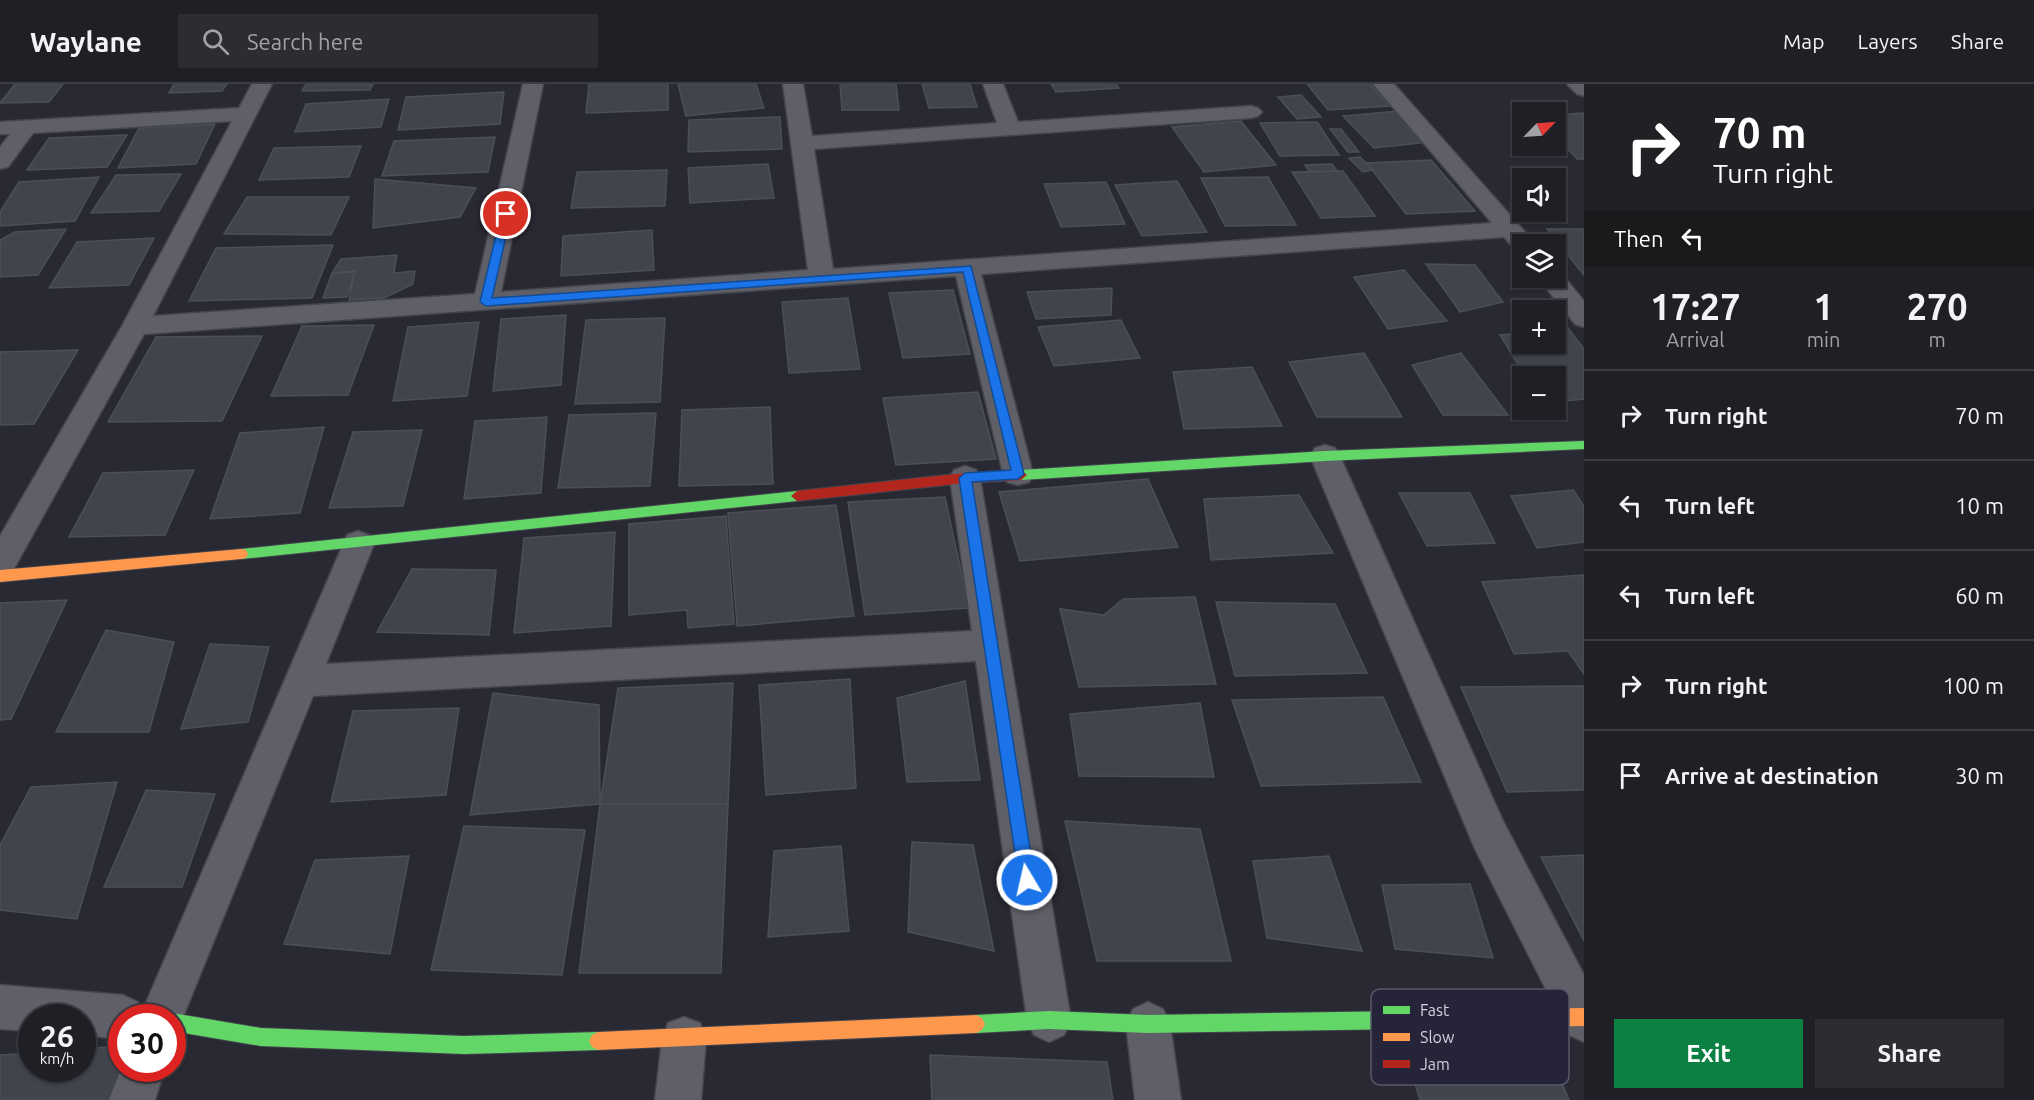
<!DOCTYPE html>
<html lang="en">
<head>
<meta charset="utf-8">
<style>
	:root { --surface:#1f1f26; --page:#2c2c32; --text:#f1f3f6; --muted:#a1a2a7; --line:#3c3d43; --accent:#0b8043 }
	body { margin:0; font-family:Ubuntu,sans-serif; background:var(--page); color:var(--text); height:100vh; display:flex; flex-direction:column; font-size:22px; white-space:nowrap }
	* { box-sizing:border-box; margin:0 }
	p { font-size:20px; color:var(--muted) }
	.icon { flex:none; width:33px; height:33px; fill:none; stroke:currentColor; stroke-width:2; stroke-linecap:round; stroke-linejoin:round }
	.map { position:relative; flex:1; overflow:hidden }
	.sheet { display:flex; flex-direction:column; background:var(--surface); width:450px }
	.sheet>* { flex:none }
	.banner { background:#202124; color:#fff; overflow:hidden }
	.needle { width:39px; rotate:65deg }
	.fabs { position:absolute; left:1512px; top:18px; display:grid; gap:12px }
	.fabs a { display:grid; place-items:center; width:54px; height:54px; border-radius:0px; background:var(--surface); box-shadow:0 2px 4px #0004,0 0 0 2px var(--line); font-size:30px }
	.speed { position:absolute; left:18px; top:920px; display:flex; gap:12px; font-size:30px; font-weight:700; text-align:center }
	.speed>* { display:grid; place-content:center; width:78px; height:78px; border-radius:50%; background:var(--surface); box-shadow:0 2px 4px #0004,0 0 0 2px var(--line); line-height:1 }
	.speed small { font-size:15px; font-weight:400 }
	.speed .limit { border:9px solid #d22; background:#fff; color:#111 }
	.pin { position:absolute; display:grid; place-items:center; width:51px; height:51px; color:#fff; margin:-26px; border:3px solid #fff; border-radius:50%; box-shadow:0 2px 6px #0007 }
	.me { position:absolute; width:66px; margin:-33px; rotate:351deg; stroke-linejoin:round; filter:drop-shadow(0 0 4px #0008) }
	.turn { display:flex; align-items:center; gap:21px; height:126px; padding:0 30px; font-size:27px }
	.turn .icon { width:78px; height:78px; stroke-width:2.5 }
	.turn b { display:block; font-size:42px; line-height:51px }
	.then { display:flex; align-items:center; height:57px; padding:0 30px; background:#0003; gap:12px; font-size:22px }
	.eta { display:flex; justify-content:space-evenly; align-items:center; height:102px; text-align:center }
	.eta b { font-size:36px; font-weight:600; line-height:42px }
	.action { display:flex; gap:12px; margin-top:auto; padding:12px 30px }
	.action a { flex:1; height:69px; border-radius:0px; background:var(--accent); color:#fff; font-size:24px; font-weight:600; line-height:69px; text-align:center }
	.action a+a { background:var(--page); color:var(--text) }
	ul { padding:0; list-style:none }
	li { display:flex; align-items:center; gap:18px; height:90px; padding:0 30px; border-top:2px solid var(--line) }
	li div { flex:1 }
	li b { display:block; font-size:22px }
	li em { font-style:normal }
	header { display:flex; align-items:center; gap:36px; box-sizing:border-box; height:84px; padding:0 30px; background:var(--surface); border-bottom:2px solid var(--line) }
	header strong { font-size:28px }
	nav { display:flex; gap:33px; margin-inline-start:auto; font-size:21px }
	.search { width:420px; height:54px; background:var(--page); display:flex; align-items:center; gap:15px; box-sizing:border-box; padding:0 21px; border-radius:0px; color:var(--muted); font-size:22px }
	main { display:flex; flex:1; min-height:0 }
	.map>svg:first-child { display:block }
	.building { fill:#42444d; stroke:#4c4f57; stroke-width:1.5 }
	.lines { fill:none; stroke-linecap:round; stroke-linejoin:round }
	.street-casing { stroke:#44444d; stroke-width:3 }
	.fast-casing { stroke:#44444d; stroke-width:2 }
	.slow-casing { stroke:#44444d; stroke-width:2 }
	.jam-casing { stroke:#44444d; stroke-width:2 }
	.street { fill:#5f5f68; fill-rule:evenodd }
	.fast { fill:#63d668; fill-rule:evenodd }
	.slow { fill:#ff974d; fill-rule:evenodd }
	.jam { fill:#b3261e; fill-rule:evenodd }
	.route { fill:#1a73e8; stroke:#114b97; stroke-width:1.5 }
	.key { fill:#252438; stroke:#58586a; stroke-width:1.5 }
	.key-label { font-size:16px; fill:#d0d0dd }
</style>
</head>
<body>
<header>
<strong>Waylane</strong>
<div class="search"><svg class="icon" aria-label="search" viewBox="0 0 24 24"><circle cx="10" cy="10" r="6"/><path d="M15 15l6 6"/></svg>Search here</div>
<nav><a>Map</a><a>Layers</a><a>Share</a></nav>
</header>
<main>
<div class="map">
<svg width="1584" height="1016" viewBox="0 0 1584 1016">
	<rect width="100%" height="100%" fill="#292933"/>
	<path class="building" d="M 15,0 L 63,0 L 49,18 L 0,19 Z
		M 174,0 L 227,0 L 222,7 L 169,9 Z
		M 306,0 L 373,0 L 370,6 L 302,7 Z
		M 589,0 L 668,0 L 668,26 L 586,29 Z
		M 678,0 L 756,0 L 764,24 L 686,32 Z
		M 840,0 L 896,0 L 899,26 L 842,26 Z
		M 922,0 L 970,0 L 977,23 L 929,24 Z
		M 1051,0 L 1116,0 L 1119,4 L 1056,8 Z
		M 1307,0 L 1370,0 L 1390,22 L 1328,26 Z
		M 504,8 L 500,40 L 398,46 L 406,13 Z
		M 1301,11 L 1321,33 L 1297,35 L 1278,13 Z
		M 389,15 L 381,43 L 295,48 L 306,20 Z
		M 1398,27 L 1430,58 L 1374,64 L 1343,32 Z
		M 1584,29 L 1584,75 L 1577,75 L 1556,52 L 1556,31 Z
		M 780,33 L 782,65 L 688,68 L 689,36 Z
		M 1241,37 L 1276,81 L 1204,88 L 1172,43 Z
		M 1317,38 L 1339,71 L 1280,72 L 1260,39 Z
		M 215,40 L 196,80 L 118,84 L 139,44 Z
		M 1330,45 L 1341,45 L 1359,68 L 1348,68 Z
		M 127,51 L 107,83 L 27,86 L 49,54 Z
		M 495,53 L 488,88 L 382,92 L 394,57 Z
		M 361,62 L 349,93 L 259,96 L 274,64 Z
		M 1360,73 L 1373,86 L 1363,88 L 1349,74 Z
		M 1431,76 L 1475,127 L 1406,130 L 1367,79 Z
		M 768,80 L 774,114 L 690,119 L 688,84 Z
		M 1332,80 L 1337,87 L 1310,88 L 1305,81 Z
		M 667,86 L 665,122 L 571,124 L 577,88 Z
		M 1343,87 L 1375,132 L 1321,134 L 1292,88 Z
		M 181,90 L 159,127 L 91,129 L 116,91 Z
		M 99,93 L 75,137 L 0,142 L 0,128 L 19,98 Z
		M 1268,93 L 1296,141 L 1225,142 L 1201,94 Z
		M 375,95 L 476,104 L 460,133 L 373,144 Z
		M 1177,97 L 1207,148 L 1142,152 L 1115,101 Z
		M 1106,98 L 1125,140 L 1061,143 L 1044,100 Z
		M 247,113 L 349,113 L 331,151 L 224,150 Z
		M 66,145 L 38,191 L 0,193 L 0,156 L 15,148 Z
		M 1547,145 L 1584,145 L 1584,191 Z
		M 652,146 L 654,186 L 561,192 L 563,152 Z
		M 154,154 L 129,201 L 49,204 L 77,158 Z
		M 333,161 L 312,214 L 189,217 L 216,164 Z
		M 397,171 L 394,189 L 415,187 L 413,200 L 384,214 L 349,216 L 355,187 L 332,189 L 341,175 Z
		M 1426,180 L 1475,181 L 1503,218 L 1460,228 Z
		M 1404,186 L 1447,237 L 1388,245 L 1354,193 Z
		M 355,188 L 347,213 L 323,214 L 332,189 Z
		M 1112,204 L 1111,231 L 1036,235 L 1027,208 Z
		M 953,206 L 970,270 L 903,274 L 889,209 Z
		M 848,214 L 860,285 L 789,289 L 782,218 Z
		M 566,231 L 561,301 L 493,307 L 501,235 Z
		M 665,234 L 660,318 L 575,320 L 586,236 Z
		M 1121,236 L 1140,274 L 1054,282 L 1038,243 Z
		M 479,238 L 467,312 L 393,317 L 408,243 Z
		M 374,241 L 348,311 L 271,312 L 302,242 Z
		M 1568,244 L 1584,265 L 1584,315 L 1556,318 L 1556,292 L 1525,292 L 1500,251 L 1522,249 L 1522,260 L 1556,260 L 1556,245 Z
		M 262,252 L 222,337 L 108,338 L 156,253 Z
		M 78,266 L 34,340 L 0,341 L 0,268 Z
		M 1364,269 L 1402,333 L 1317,333 L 1289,278 Z
		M 1461,269 L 1508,331 L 1443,331 L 1412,281 Z
		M 1252,283 L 1282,342 L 1184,345 L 1173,288 Z
		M 978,308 L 996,375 L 896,381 L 883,314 Z
		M 770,323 L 773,400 L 679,402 L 682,326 Z
		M 656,329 L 650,402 L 558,404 L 569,331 Z
		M 547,333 L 541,409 L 464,415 L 475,337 Z
		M 324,343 L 300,429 L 210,435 L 240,349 Z
		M 422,346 L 403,422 L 329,424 L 353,348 Z
		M 194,386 L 165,451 L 69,453 L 103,389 Z
		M 1148,395 L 1178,463 L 1020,477 L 999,408 Z
		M 1573,406 L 1584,422 L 1584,458 L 1537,464 L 1511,412 Z
		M 1399,409 L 1470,409 L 1495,459 L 1427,462 Z
		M 1299,411 L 1333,469 L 1211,476 L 1204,415 Z
		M 945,413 L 969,524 L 865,531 L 848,418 Z
		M 836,421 L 854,532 L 737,542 L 728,429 Z
		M 726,432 L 734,540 L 688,544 L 687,526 L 629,531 L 629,440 Z
		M 615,448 L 611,542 L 514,549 L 524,454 Z
		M 412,485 L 496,486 L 489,551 L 377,548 Z
		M 1584,491 L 1584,590 L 1568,567 L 1514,570 L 1482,498 Z
		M 1195,513 L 1216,600 L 1079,603 L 1060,525 L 1104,531 L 1123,515 Z
		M 67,516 L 11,635 L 0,636 L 0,519 Z
		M 1216,518 L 1335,520 L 1367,589 L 1235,592 Z
		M 106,546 L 174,558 L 149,648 L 56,648 Z
		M 210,560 L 269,563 L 248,638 L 181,645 Z
		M 850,595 L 856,704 L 766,711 L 759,601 Z
		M 965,597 L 980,696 L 907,698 L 897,614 Z
		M 733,599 L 728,720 L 600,720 L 618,604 Z
		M 1584,602 L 1584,706 L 1507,708 L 1461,603 Z
		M 493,609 L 599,621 L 600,720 L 470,731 Z
		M 1383,613 L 1421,698 L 1261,702 L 1232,616 Z
		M 1200,619 L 1214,693 L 1079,692 L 1070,630 Z
		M 459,624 L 446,711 L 331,718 L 353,627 Z
		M 117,698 L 77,835 L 0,826 L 0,761 L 31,703 Z
		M 146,706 L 215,710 L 182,803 L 104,803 Z
		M 600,720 L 728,720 L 721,889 L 579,889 Z
		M 1065,737 L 1200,745 L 1231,877 L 1097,877 Z
		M 464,742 L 585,746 L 562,891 L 431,886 Z
		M 912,758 L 973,761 L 994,867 L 908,848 Z
		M 841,762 L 849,847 L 768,853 L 774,767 Z
		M 1584,771 L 1584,857 L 1541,773 Z
		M 409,772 L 390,870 L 284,860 L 315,776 Z
		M 1329,772 L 1362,867 L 1267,854 L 1253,777 Z
		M 1470,800 L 1493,874 L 1395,865 L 1382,801 Z
		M 122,962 L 122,984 L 109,1016 L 0,1016 L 0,971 L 32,969 L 32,984 L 82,984 L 82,965 Z
		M 930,971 L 1107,978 L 1113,1016 L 932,1016 Z
		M 1414,996 L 1562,999 L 1569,1016 L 1420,1016 Z"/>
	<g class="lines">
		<g class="street-casing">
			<path id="street" d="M 252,0 L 272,0 L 153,232 L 475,210 L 523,0 L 543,0 L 501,208 L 808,186 L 783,0 L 803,0 L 812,52 L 997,39 L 983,0 L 1003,0 L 1018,38 L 1251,22 L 1258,24 L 1262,28 L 1258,32 L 1251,34 L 814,65 L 833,185 L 1492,139 L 1373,0 L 1394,0 L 1533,157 L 1531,160 L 1522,160 L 1521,165 L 1512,162 L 1504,153 L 981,190 L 1033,390 L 1029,398 L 1018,401 L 1007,398 L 1003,390 L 956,192 L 144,250 L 11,490 L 0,494 L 0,452 L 122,242 L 232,37 L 33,49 L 8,83 L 0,85 L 0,63 L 10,50 L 0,50 L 0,38 L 239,24 Z
				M 1567,0 L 1584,0 L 1584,12 L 1577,10 Z
				M 1556,187 L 1560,188 L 1584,217 L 1584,243 L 1575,240 L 1538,194 L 1556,194 Z
				M 1325,361 L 1335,364 L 1340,372 L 1503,737 L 1584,891 L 1584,958 L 1569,951 L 1475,765 L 1310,372 L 1315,364 Z
				M 965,382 L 976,386 L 980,394 L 1071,936 L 1064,951 L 1049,958 L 1034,951 L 1027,936 L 976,577 L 313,612 L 177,948 L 172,950 L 172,933 L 122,933 L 122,955 L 82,951 L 82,933 L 32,933 L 32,947 L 0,945 L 0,901 L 123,911 L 138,918 L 142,928 L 347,451 L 358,447 L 369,451 L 374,460 L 326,580 L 972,547 L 950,394 L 954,386 Z
				M 1148,918 L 1163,925 L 1170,940 L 1181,1016 L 1135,1016 L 1126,940 L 1133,925 Z
				M 684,933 L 700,939 L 706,955 L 701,1016 L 655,1016 L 662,955 L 668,939 Z
				M 122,982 L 122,984 L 165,984 L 155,1016 L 109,1016 Z"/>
		</g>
		<g class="fast-casing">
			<path id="fast" d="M 1584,357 L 1584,365 L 1325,377 L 1021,396 L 1015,391 L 1021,386 L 1325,367 Z
				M 797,407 L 803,412 L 797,417 L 241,475 L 236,474 L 234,470 L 236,466 L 241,465 Z
				M 1049,927 L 1148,931 L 1406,927 L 1412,930 L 1415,936 L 1412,942 L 1406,945 L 1148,949 L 1049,945 L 976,949 L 970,946 L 967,940 L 970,934 L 976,931 Z
				M 172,929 L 261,944 L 464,952 L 598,948 L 604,951 L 607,957 L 604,963 L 598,966 L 464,970 L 261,962 L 172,947 L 172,933 L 165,933 Z"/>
		</g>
		<g class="slow-casing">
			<path id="slow" d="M 241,465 L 246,466 L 248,470 L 246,474 L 241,475 L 0,498 L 0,486 Z
				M 1584,924 L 1584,942 L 1406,945 L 1400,942 L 1397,936 L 1400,930 L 1406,927 Z
				M 976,931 L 982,934 L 985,940 L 982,946 L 976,949 L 598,966 L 592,963 L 589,957 L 592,951 L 598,948 Z"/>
		</g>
		<g class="jam-casing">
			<path id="jam" d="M 1021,386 L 1027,391 L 1021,396 L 965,399 L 797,417 L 791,412 L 797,407 L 965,389 Z"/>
		</g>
		<use href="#street" class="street"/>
		<use href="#fast" class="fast"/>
		<use href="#slow" class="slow"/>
		<use href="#jam" class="jam"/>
	</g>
	<path class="route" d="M 506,127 L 511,130 L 492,214 L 971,182 L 1024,390 L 1018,395 L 972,398 L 1035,796 L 1033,801 L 1027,804 L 1021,801 L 1019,796 L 959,394 L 965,389 L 1011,386 L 963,188 L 486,222 L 480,218 L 501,130 Z"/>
	<rect x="1371" y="905" width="198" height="96" rx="9" class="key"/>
	<rect x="1383" y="922" width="27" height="8" fill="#63d668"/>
	<rect x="1383" y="949" width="27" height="8" fill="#ff974d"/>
	<rect x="1383" y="976" width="27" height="8" fill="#b3261e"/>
	<g class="key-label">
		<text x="1420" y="932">Fast</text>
		<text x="1420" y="959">Slow</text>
		<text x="1420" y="986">Jam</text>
	</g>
</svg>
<div class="fabs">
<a><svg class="needle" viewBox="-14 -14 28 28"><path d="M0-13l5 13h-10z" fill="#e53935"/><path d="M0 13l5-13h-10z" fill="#a1a2a7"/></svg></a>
<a><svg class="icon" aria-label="sound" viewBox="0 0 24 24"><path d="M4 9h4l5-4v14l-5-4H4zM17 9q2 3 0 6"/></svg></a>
<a><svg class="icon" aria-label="layers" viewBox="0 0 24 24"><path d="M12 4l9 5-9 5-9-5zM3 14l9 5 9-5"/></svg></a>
<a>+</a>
<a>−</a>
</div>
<div class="speed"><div>26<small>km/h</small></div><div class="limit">30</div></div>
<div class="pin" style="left:506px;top:130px;background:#d93025"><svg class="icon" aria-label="arrive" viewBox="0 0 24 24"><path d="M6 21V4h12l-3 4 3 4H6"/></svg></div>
<svg class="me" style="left:1027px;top:796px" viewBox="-20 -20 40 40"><circle r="17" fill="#1a73e8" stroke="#fff" stroke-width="3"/><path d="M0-11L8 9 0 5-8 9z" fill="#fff"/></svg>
</div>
<section class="sheet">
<div class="banner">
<div class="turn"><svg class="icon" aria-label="right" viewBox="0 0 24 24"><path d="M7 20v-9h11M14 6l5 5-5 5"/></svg><div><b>70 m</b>Turn right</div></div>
<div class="then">Then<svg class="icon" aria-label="left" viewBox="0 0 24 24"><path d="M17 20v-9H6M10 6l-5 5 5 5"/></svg></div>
</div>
<div class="eta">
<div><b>17:27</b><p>Arrival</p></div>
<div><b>1</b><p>min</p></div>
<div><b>270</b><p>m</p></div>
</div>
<ul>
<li><svg class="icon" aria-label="right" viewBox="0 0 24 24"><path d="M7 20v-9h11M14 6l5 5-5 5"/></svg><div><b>Turn right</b></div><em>70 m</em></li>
<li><svg class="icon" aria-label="left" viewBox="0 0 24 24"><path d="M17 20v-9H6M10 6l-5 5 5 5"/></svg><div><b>Turn left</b></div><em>10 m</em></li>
<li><svg class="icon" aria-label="left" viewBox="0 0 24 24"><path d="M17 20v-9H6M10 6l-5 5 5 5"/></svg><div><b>Turn left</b></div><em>60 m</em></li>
<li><svg class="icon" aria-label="right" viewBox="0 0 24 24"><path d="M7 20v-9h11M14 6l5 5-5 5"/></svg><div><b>Turn right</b></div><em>100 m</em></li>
<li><svg class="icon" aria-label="arrive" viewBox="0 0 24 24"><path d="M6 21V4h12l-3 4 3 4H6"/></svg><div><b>Arrive at destination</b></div><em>30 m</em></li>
</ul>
<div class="action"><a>Exit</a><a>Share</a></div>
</section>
</main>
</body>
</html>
